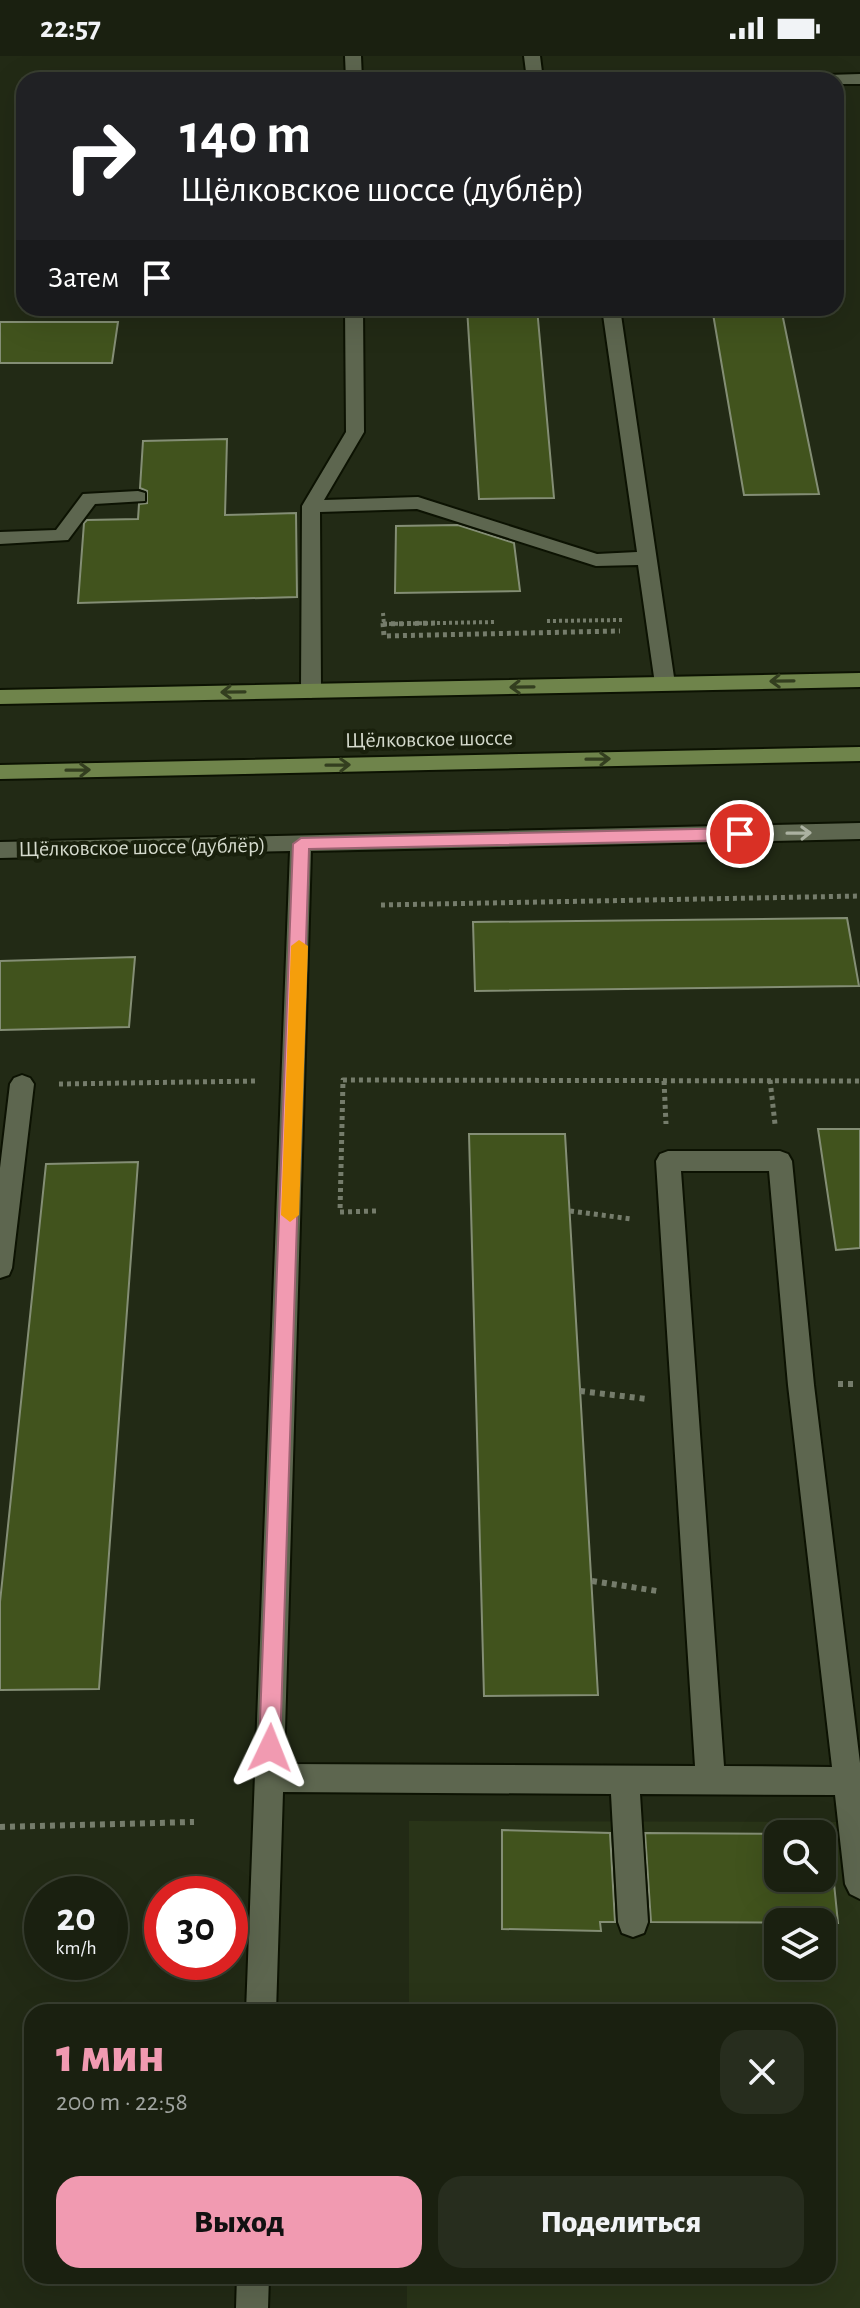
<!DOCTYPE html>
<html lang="ru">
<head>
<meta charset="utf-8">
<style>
	:root { --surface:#1a2010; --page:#272d1e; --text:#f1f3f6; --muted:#9fa39f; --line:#383e30; --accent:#f19ab1 }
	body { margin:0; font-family:"Alegreya Sans",sans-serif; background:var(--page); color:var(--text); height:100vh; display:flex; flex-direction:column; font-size:30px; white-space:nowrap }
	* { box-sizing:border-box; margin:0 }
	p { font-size:26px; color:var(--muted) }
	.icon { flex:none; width:44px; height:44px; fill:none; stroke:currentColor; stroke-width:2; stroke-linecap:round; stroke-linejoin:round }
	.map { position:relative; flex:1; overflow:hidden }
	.details { position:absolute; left:24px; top:1948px; width:812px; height:280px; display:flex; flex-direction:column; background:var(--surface); border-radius:24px; box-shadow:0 8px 32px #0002,0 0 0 2px var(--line) }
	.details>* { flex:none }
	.hud { position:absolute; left:16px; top:16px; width:828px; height:244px; border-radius:24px; box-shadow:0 8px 32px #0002,0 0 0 2px var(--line); background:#202124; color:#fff; overflow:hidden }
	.buttons { position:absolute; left:764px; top:1764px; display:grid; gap:16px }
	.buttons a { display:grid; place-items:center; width:72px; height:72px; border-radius:16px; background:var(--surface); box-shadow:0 8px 32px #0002,0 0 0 2px var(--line); font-size:40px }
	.speed { position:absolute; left:24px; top:1820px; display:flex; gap:16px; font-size:40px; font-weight:700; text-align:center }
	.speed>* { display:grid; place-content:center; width:104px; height:104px; border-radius:50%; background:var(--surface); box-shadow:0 8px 32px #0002,0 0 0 2px var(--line); line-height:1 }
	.speed small { font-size:20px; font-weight:400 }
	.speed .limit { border:12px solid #d22; background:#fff; color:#111 }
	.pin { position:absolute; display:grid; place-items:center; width:68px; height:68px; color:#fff; margin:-34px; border:4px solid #fff; border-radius:50%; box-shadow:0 2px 8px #0007 }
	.me { position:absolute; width:88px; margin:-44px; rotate:2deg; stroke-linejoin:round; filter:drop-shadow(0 0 6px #0008) }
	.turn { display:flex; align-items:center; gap:28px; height:168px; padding:0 32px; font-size:36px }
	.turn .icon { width:104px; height:104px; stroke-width:2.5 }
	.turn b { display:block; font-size:56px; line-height:68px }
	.then { display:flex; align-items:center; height:76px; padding:0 32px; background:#0003; gap:16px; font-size:30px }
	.round { display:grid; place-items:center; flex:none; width:84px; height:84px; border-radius:24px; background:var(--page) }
	.summary { display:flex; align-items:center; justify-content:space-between; height:136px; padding:0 32px }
	h1 { font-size:48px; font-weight:800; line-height:60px; color:var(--accent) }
	.primary-button { display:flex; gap:16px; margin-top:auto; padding:16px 32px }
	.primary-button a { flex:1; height:92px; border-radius:24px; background:var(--accent); color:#111; font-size:32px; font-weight:800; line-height:92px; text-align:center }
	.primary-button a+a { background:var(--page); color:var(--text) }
	.status { display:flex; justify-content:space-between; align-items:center; height:56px; padding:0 40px; background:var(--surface); direction:ltr }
	.status svg { height:22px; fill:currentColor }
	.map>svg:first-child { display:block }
	.built { fill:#293418; fill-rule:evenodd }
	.building { fill:#41531d; stroke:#848e75; stroke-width:2 }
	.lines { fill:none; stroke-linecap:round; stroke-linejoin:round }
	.minor-casing { stroke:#0c1202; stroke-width:4 }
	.major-casing { stroke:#0c1202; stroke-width:4 }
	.path-far2 { stroke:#757c6b; stroke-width:4; stroke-dasharray:3 3; stroke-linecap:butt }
	.path-far1 { stroke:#757c6b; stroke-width:5; stroke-dasharray:4 4; stroke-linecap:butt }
	.path { stroke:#757c6b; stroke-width:6; stroke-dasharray:5 5; stroke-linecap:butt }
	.minor { fill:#5d664f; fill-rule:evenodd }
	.major { fill:#6f844b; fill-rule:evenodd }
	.oneway { stroke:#333e1f }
	.oneway2 { stroke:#abb1a1 }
	.route { fill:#f19ab1; stroke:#9d6473; stroke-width:2 }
	.slow { fill:#f59e0b }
	.labels { text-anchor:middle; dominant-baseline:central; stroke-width:8; stroke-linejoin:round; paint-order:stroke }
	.street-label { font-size:22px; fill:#d5dacd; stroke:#19200c }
</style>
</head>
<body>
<div class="status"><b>22:57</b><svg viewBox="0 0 49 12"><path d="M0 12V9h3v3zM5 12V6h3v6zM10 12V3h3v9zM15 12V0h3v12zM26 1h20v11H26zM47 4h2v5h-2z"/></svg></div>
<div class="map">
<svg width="860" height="2252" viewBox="0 0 860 2252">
	<rect width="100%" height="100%" fill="#222a15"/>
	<path class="built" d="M 409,1765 L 860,1766 L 860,2252 L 407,2252 L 407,2220 L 828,2220 L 828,1956 L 409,1956 ZM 778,1778 L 822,1778 L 822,1822 L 778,1822 ZM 778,1866 L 822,1866 L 822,1910 L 778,1910 Z"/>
	<path class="building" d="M 467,252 L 537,252 L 554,442 L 479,443 Z
		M 712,252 L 781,252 L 819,438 L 744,439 Z
		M 0,266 L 118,266 L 112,307 L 0,307 Z
		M 227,383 L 225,459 L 296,457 L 297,541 L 78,547 L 84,467 L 87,464 L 138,463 L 139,448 L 147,447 L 147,435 L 140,432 L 143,385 Z
		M 458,469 L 514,487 L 520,535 L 395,537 L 396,470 Z
		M 847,862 L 859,930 L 475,935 L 473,866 Z
		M 135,901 L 129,971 L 0,974 L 0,905 Z
		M 818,1073 L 860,1073 L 860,1192 L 836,1194 Z
		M 469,1078 L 565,1078 L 598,1639 L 484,1640 Z
		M 138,1106 L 99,1633 L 0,1634 L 0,1546 L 46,1108 Z
		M 502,1774 L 610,1777 L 615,1866 L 600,1866 L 601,1875 L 502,1873 Z
		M 645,1777 L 801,1778 L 778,1778 L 778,1822 L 822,1822 L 822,1778 L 829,1778 L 838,1867 L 651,1866 Z"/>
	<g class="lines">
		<g class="minor-casing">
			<path id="minor" d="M 345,0 L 361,0 L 362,24 L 346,24 Z
				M 524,0 L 540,0 L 543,24 L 527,24 Z
				M 860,18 L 860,28 L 836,28 L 836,24 L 819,24 L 827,19 Z
				M 345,252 L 363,252 L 364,376 L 324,444 L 418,441 L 597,498 L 637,496 L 602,252 L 620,252 L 675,628 L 672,633 L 658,633 L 655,628 L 638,509 L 596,510 L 417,453 L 320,456 L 321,635 L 311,642 L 304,640 L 301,635 L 302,450 L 346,376 Z
				M 138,435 L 145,437 L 145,445 L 95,448 L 68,484 L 0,488 L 0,476 L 56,474 L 83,438 Z
				M 860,767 L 860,783 L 311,795 L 284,1708 L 695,1710 L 656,1105 L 660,1098 L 668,1095 L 780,1095 L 788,1098 L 792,1105 L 814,1329 L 860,1707 L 860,1843 L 850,1838 L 845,1828 L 835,1739 L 640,1738 L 648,1866 L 644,1877 L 633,1881 L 622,1877 L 618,1866 L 611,1738 L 283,1736 L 276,1956 L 246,1956 L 290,795 L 0,802 L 0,786 ZM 681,1115 L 769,1115 L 788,1329 L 832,1711 L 724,1710 Z
				M 22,1019 L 30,1022 L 34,1028 L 12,1212 L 9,1219 L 0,1222 L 0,1112 L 10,1028 L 14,1022 Z
				M 237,2220 L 269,2220 L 268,2252 L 236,2252 Z"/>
		</g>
		<g class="major-casing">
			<path id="major" d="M 860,617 L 860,631 L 0,648 L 0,634 Z
				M 860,691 L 860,705 L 0,723 L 0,709 Z"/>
		</g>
		<path class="path-far2" d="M 383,557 L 384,569
			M 547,565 L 622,564
			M 383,568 L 496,566"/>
		<path class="path-far1" d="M 383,567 L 384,580 L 620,575
			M 383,568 L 438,567
			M 381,849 L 860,840
			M 770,1024 L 775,1068
			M 664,1025 L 666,1068
			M 59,1028 L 257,1025
			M 376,1155 L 340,1156 L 343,1024 L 860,1025
			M 570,1155 L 632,1163"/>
		<path class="path" d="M 838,1328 L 854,1328
			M 580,1335 L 647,1343
			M 592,1525 L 657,1535
			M 0,1771 L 194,1766"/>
		<use href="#minor" class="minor"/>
		<use href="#major" class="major"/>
	</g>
	<defs><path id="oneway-shaft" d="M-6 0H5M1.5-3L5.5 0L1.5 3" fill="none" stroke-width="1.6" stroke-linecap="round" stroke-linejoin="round" transform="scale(2)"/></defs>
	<g class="oneway">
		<use href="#oneway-shaft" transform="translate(782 625) rotate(179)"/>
		<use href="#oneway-shaft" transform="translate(522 631) rotate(179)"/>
		<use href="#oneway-shaft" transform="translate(233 636) rotate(179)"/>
		<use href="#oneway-shaft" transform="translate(598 703) rotate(-1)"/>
		<use href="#oneway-shaft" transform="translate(338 709) rotate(-1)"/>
		<use href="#oneway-shaft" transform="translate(78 714) rotate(-1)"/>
	</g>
	<use class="oneway2" href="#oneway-shaft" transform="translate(799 777) rotate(-1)"/>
	<path class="route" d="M 740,772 L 748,778 L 740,784 L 309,793 L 280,1692 L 277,1699 L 270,1702 L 262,1699 L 259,1692 L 293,788 L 301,782 Z"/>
	<path class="slow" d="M 299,884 L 308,890 L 299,1159 L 290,1166 L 281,1159 L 291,890 Z"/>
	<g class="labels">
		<g class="street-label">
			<text transform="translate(429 683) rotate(-1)">Щёлковское шоссе</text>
			<text transform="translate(142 791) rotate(-1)">Щёлковское шоссе (дублёр)</text>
		</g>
	</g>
</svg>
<div class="buttons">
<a><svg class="icon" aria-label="search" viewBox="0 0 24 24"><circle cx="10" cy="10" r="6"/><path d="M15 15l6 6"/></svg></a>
<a><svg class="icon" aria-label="layers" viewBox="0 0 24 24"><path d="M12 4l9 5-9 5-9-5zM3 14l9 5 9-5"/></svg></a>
</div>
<div class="speed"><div>20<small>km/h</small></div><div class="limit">30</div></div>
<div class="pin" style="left:740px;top:778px;background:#d93025"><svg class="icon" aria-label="arrive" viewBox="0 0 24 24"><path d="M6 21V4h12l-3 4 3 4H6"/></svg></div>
<svg class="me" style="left:270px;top:1692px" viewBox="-20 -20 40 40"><path d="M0-17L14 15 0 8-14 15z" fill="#f19ab1" stroke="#fff" stroke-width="4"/></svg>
<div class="hud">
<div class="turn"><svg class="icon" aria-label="right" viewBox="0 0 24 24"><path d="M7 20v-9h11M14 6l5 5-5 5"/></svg><div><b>140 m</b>Щёлковское шоссе (дублёр)</div></div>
<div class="then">Затем<svg class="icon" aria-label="arrive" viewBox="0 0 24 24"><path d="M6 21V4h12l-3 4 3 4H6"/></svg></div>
</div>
<section class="details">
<div class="summary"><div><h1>1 мин</h1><p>200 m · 22:58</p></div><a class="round"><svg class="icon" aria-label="close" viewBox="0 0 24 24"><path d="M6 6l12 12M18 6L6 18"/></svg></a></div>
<div class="primary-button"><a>Выход</a><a>Поделиться</a></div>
</section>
</div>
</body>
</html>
